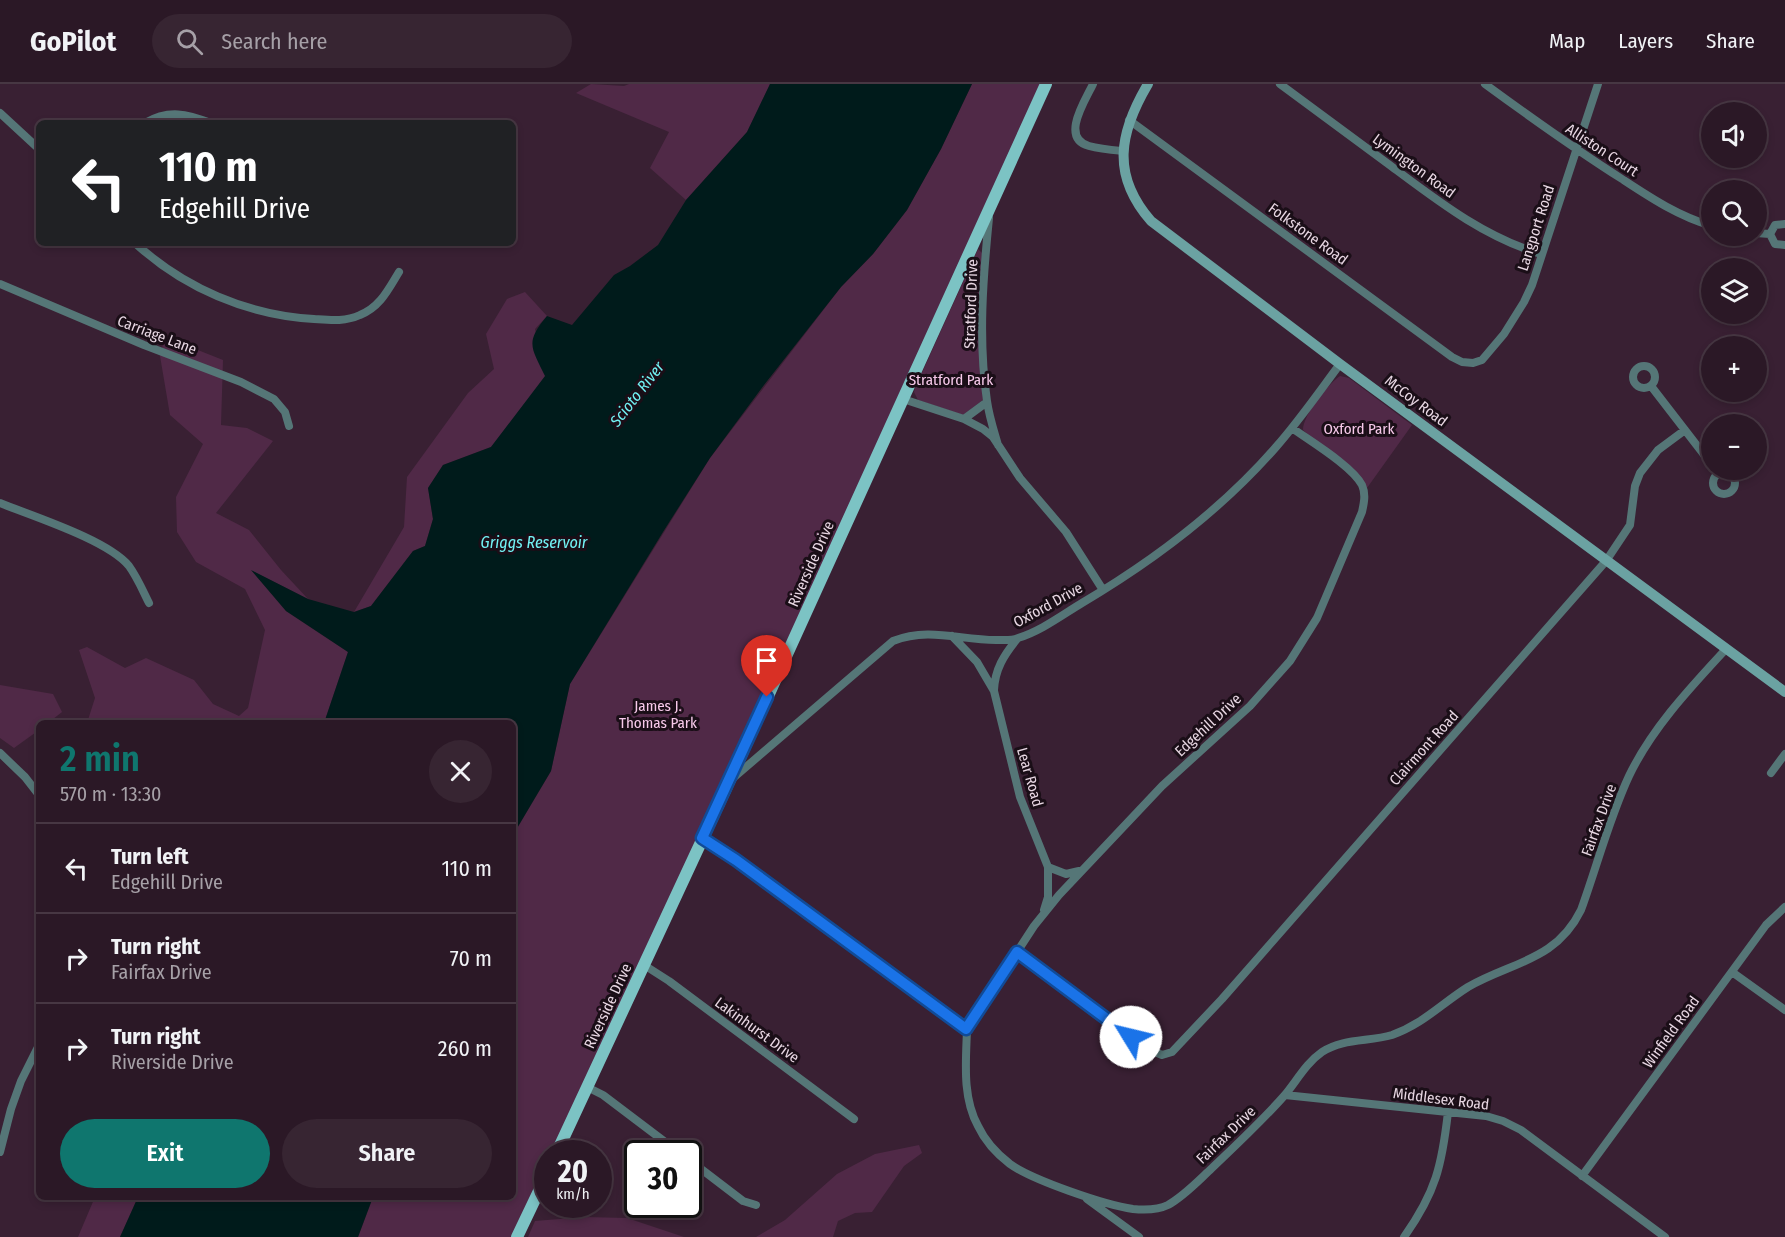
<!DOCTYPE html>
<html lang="en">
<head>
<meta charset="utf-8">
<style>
	:root { --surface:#2b1826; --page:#372532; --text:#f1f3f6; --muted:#a6a0a7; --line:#473743; --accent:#0f766e }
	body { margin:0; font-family:"Fira Sans Condensed",sans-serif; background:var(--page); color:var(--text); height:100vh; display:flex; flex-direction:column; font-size:22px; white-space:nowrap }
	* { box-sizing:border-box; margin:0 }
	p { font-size:20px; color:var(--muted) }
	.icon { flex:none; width:33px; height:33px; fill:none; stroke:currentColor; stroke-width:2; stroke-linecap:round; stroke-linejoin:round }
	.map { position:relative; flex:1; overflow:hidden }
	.drawer { position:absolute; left:36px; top:636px; width:480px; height:480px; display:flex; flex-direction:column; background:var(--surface); border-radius:9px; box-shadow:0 3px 9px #0003,0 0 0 2px var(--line) }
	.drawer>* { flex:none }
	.hud { position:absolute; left:36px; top:36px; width:480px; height:126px; border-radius:9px; box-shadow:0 3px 9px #0003,0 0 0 2px var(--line); background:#202124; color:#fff; overflow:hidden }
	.controls { position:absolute; left:1701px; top:18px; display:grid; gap:12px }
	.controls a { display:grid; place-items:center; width:66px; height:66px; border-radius:50%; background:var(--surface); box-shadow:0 3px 9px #0003,0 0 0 2px var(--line); font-size:30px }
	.speed { position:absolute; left:534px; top:1056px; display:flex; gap:12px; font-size:30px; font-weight:700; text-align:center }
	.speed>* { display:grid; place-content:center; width:78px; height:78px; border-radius:50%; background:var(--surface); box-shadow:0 3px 9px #0003,0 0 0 2px var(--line); line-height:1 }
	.speed small { font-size:15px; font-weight:400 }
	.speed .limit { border:3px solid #111; border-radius:9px; background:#fff; color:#111 }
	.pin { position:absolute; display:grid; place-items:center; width:51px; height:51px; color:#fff; margin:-62px -26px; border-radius:50% 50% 50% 0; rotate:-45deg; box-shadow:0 0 6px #0007 }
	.pin .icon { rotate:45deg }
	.me { position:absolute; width:66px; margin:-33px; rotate:306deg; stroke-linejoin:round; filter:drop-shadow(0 0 4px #0008) }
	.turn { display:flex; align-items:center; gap:21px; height:126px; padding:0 24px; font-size:27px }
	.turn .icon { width:78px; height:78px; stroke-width:2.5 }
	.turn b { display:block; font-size:42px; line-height:51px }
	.round { display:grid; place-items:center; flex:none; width:63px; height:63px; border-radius:32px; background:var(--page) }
	.overview { display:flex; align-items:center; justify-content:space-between; height:102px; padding:0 24px }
	h1 { font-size:36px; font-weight:600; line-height:45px; color:var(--accent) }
	.cta { display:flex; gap:12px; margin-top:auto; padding:12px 24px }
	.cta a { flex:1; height:69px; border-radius:36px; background:var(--accent); color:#fff; font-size:24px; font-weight:600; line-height:69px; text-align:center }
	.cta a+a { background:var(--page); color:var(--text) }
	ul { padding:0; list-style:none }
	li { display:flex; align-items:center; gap:18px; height:90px; padding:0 24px; border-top:2px solid var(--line) }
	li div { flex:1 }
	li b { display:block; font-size:22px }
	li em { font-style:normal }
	header { display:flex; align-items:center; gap:36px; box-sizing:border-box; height:84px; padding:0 30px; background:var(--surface); border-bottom:2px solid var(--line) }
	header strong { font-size:28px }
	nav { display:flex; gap:33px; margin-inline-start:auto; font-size:21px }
	.search { width:420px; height:54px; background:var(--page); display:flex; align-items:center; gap:15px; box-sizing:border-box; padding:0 21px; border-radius:33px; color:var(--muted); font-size:22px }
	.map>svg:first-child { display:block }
	.green { fill:#502947 }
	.water { fill:#001b1b }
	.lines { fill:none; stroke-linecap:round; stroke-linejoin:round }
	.minor { stroke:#557677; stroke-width:8 }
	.secondary { stroke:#6ba2a2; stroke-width:10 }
	.primary { stroke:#7cc3c4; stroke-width:12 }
	.route-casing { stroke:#114b97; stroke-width:15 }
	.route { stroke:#1a73e8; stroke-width:10 }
	.labels { text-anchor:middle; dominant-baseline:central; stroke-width:6; stroke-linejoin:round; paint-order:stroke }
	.street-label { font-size:15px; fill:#e8d7e3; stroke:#1a0e17 }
	.park-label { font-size:15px; fill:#f7c9ea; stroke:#1a0e17 }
	.water-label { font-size:16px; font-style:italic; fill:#72f3f5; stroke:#1a0e17 }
</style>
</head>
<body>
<header>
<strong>GoPilot</strong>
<div class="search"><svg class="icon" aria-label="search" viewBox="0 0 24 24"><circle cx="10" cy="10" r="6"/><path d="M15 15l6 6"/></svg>Search here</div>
<nav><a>Map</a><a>Layers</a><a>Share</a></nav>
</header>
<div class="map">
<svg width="1785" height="1153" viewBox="0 0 1785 1153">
	<rect width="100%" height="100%" fill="#392033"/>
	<path class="green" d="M 591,0 L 624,2 L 629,0 L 770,0 L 747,48 L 686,116 L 650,84 L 669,48 L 576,9 Z
		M 972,0 L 1046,0 L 556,1069 L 548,1070 L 547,1088 L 517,1153 L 358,1153 L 373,1113 L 513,1113 L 513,751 L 551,687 L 570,600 L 710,374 L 841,203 L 873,170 L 907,126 L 941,65 Z
		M 978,165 L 982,169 L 978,235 L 983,316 L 963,331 L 918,316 L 914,308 L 915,304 Z
		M 525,208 L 547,232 L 535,245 L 546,292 L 491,363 L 443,381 L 428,404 L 433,435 L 425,462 L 413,467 L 371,522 L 354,528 L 404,443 L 407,393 L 468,309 L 494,285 L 486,250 L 507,215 Z
		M 165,253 L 223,276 L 221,341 L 247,344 L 273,357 L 216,429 L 249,446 L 281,486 L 308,515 L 252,487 L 286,527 L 348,568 L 324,639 L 87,639 L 95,614 L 79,566 L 87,563 L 125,584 L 146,574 L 194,596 L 213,620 L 239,632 L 248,624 L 265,546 L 245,505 L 196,478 L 177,448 L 176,413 L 203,360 L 170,331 L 160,272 Z
		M 1340,292 L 1349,294 L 1412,341 L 1367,404 L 1303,346 C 1303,331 1328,300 1340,292 Z
		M 0,601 L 53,610 L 62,628 L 48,639 L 39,639 L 39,646 L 14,664 L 0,654 Z
		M 919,1061 L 922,1069 L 904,1082 L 872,1128 L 855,1129 L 838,1137 L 833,1153 L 756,1153 L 785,1136 L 837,1090 L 875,1070 Z
		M 95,1113 L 138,1113 L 120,1153 L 78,1153 Z
		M 584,1133 L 627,1134 L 684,1153 L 528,1153 L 535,1137 Z"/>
	<path class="water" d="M 770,0 L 972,0 L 941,65 L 907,126 L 873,170 L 841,203 L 764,301 L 710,374 L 663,448 L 570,600 L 551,687 L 513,751 L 513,639 L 324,639 L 348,568 L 286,527 L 251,486 L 308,515 L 354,528 L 371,522 L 413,467 L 425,462 L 433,435 L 428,404 L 443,381 L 491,363 L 545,292 C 532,264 524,259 547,232 L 572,241 L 614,191 L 630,182 L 658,161 L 686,116 L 747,48 Z
		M 138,1113 L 373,1113 L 358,1153 L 120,1153 Z"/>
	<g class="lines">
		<path class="minor" d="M 1093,0 C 1085,17 1060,54 1089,62 C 1100,65 1112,66 1123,67
			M 1280,0 C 1317,27 1354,55 1391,82 C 1438,117 1484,153 1541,170
			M 1485,0 C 1530,33 1575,65 1622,95 C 1651,114 1678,132 1712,142
			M 0,29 L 39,65
			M 1129,36 L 1452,273 L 1462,278 L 1473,279 L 1482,276 L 1504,250 L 1524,218 L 1532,201 L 1598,0
			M 145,39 C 169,25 187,30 211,39
			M 989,134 C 983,194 978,256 987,317 C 989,332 994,347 998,361
			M 1785,140 L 1775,141 L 1770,150 L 1775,160 L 1785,161
			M 1756,149 L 1770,150
			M 135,159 C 184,204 247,231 314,235 C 329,236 345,238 360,231 C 380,223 388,206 399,188
			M 0,200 L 144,261 L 241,298 L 274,315 L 285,328 L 289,342
			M1633 293a11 11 0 1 1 22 0a11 11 0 1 1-22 0Z
			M 1651,302 L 1712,381
			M 903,315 L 964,335 L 987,318
			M 964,335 L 983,345 L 993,353 L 1020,394 L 1066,448 L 1103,506
			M1713 399a11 11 0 1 1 22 0a11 11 0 1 1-22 0Z
			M 0,419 C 32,432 108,456 129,482 C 137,493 143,507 149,519
			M 952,552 L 977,578 L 994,607 L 1020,713 L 1048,783 L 1066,790 L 1079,787
			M 994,606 C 995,585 1004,571 1017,555
			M 0,669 L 25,693 L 39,711
			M 1771,689 L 1785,670
			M 732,695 L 893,557 C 929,543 959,556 996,556 C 1003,556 1012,557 1018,554 C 1041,547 1062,531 1082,519 C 1153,477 1222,425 1276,363 C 1299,337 1319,308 1340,280
			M 702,754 L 736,776 L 967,945 C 966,977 962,1013 978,1042 C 985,1057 997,1070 1010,1080 C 1032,1096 1105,1121 1133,1125 C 1144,1126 1158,1126 1168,1121 C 1184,1112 1197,1098 1210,1086 C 1235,1062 1261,1038 1284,1012 C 1296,998 1306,979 1322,968 C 1343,954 1369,958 1392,951 C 1423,940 1441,920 1468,903 C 1511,878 1556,877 1581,826 C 1597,782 1609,735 1629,692 C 1652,644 1690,604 1726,565
			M 1044,826 L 1048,813 L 1048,783
			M 1017,868 L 1148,965 L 1162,971 L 1172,968 L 1222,915 L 1606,477 L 1630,441 L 1635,402 L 1640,389 L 1658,366 L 1685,346
			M 644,881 L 669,897 L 854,1035
			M 1732,888 L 1785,926
			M 967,945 L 1034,842 L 1059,811 L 1162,702 L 1250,622 L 1290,577 L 1317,534 L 1362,428 C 1364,419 1366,410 1362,401 C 1352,382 1310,357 1292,344
			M 587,1003 L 603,1011 L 681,1070
			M 1285,1011 L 1486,1032 L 1503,1037 L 1521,1046 L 1665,1153
			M 0,1068 L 11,1025 L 21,997 L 39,961
			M 688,1075 L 743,1117 L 756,1121
			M 1582,1092 L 1766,841 L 1785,823
			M 1087,1115 L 1139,1153
			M 1404,1153 C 1436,1108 1442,1081 1448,1028"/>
		<path class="secondary" d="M 1148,0 C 1119,49 1111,91 1151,137 L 1340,280 L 1785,608"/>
		<path class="primary" d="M 556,1070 L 729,698 L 1046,0
			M 517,1153 L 548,1088"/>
	</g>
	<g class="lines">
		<g class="route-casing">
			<path id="route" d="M 767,613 L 702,754 L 736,776 L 966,945 L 1017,868 L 1131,953"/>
		</g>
		<use href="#route" class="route"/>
	</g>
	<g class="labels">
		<g class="street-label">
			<text transform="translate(1602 66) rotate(33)">Alliston Court</text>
			<text transform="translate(1414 82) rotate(36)">Lymington Road</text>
			<text transform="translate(1536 144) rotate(-72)">Langport Road</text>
			<text transform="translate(1308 150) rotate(36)">Folkstone Road</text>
			<text transform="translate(971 220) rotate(-88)">Stratford Drive</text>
			<text transform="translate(157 251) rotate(21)">Carriage Lane</text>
			<text transform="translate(1416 317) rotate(37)">McCoy Road</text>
			<text transform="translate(811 480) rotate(-66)">Riverside Drive</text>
			<text transform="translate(1048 521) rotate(-29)">Oxford Drive</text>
			<text transform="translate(1208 641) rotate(-43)">Edgehill Drive</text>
			<text transform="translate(1424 664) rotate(-48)">Clairmont Road</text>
			<text transform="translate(1030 693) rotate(74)">Lear Road</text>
			<text transform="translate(1599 736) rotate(-70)">Fairfax Drive</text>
			<text transform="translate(608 922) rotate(-65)">Riverside Drive</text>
			<text transform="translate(757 946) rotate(36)">Lakinhurst Drive</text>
			<text transform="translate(1671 948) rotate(-54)">Winfield Road</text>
			<text transform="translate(1441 1015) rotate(7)">Middlesex Road</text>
			<text transform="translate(1226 1051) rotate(-44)">Fairfax Drive</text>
		</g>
		<g class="park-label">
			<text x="951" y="296">Stratford Park</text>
			<text x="1359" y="345">Oxford Park</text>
			<text x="658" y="622">James J.<tspan x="658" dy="17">Thomas Park</tspan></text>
		</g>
		<g class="water-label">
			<text transform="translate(637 310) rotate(-52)">Scioto River</text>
			<text x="534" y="458">Griggs Reservoir</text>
		</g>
	</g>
</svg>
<div class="controls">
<a><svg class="icon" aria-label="sound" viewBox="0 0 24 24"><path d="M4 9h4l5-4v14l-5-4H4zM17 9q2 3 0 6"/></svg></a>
<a><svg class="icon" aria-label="search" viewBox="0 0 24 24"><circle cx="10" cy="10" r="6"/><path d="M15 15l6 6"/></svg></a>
<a><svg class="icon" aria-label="layers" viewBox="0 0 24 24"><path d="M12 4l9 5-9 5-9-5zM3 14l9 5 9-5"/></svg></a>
<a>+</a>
<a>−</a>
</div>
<div class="speed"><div>20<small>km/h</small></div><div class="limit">30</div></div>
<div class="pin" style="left:767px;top:613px;background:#d93025"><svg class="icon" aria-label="arrive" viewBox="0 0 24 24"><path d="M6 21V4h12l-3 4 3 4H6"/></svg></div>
<svg class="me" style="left:1131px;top:953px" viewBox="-20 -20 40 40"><circle r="19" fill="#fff"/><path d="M0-13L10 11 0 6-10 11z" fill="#1a73e8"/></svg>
<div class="hud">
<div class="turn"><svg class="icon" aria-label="left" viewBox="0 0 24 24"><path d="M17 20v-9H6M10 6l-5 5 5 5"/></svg><div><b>110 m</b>Edgehill Drive</div></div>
</div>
<section class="drawer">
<div class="overview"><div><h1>2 min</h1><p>570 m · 13:30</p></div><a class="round"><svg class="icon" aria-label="close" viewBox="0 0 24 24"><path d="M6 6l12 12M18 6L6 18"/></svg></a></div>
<ul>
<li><svg class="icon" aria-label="left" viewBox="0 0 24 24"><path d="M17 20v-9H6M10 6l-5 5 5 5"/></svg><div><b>Turn left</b><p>Edgehill Drive</p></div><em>110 m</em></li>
<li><svg class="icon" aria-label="right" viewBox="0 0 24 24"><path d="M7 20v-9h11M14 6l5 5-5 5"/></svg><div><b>Turn right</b><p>Fairfax Drive</p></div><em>70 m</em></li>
<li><svg class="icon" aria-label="right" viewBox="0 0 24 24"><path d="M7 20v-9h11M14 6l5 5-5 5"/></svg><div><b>Turn right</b><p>Riverside Drive</p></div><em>260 m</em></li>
</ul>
<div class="cta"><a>Exit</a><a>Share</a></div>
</section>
</div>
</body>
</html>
